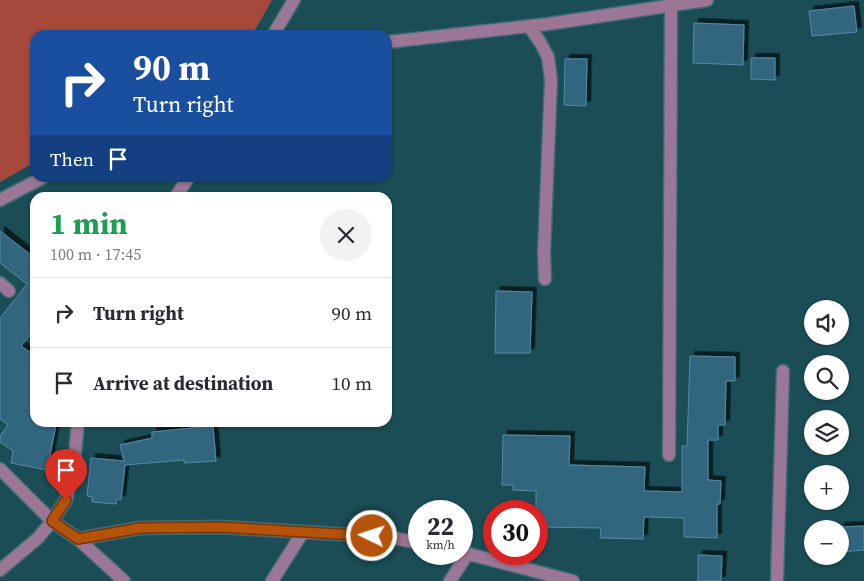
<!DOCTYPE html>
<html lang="en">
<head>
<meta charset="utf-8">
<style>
	:root { --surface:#fff; --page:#f2f2f3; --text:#2b2b33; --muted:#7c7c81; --line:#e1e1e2 }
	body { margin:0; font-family:"Source Serif 4",serif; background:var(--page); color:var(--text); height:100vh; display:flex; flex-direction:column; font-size:19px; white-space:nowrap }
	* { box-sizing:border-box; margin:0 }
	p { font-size:16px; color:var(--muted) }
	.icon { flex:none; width:28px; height:28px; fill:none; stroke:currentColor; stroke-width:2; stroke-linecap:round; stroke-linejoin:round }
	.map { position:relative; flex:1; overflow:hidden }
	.sheet { position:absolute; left:30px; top:192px; width:362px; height:235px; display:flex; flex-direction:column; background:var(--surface); border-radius:15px; box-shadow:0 1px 4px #0004 }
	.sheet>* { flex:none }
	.top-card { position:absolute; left:30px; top:30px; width:362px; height:152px; border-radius:15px; box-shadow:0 1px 4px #0004; background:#1a4fa0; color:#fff; overflow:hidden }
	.buttons { position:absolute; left:804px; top:300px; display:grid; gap:10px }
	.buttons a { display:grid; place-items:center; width:45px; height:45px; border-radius:50%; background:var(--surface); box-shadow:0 1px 4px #0004; font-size:25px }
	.speed { position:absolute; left:408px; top:500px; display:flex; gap:10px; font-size:25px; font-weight:700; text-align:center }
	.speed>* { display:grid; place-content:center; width:65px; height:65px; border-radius:50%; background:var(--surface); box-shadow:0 1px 4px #0004; line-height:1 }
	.speed small { font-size:12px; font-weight:400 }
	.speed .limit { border:8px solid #d22; background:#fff; color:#111 }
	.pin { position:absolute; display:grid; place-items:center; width:42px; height:42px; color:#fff; margin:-51px -21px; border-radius:50% 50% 50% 0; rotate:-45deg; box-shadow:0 0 5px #0007 }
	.pin .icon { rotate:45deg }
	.me { position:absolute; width:55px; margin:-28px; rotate:274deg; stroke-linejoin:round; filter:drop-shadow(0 0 4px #0008) }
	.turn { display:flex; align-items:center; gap:18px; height:105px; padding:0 20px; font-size:22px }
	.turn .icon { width:65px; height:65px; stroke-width:2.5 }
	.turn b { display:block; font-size:35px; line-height:42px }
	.then { display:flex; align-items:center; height:48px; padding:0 20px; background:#0003; gap:10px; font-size:19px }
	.round { display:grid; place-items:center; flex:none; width:52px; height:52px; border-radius:26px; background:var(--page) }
	.head { display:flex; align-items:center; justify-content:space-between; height:85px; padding:0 20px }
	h1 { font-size:30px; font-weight:700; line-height:38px; color:#1e9e55 }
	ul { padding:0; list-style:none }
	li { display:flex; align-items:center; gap:15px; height:70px; padding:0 20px; border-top:1px solid var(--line) }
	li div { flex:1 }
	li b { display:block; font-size:19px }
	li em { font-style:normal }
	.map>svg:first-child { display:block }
	.green { fill:#a7493a }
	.building { fill:#31667f; stroke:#568aa5; filter:url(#shadow) }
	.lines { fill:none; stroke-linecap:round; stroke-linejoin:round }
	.minor-casing { stroke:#3b6a72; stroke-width:15 }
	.minor { stroke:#9b7696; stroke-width:12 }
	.route-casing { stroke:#753606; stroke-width:12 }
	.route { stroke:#b45309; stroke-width:9 }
</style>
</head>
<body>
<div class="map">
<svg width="864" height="581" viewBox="0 0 864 581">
	<defs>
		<filter id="shadow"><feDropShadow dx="4.5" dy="-4.5" stdDeviation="0" flood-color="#0009"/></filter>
	</defs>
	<rect width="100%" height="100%" fill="#1a4d55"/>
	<path class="green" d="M 0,0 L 272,0 L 252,35 L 35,35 L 35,162 L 0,182 Z"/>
	<path class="building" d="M 854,6 L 857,32 L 812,36 L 809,11 Z
		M 694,23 L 744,25 L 743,65 L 693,63 Z
		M 751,58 L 775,58 L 775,80 L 751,79 Z
		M 565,59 L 587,59 L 586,106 L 564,105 Z
		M 0,231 L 35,258 L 35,330 L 21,346 L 35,356 L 35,422 L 56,425 L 47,470 L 11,463 L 13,451 L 0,442 L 0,436 L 8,425 L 0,419 L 0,318 L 27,284 L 0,263 Z
		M 496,291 L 532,292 L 530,353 L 495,353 Z
		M 690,356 L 735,357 L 735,381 L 726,381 L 725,425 L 718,425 L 718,440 L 708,440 L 708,480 L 721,481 L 720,504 L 717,504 L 717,538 L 684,537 L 684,518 L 644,517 L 643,539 L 600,538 L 601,528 L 536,527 L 536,491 L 513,490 L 513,485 L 502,485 L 503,435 L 570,436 L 569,465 L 645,467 L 644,491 L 682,492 L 682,446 L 687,446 Z
		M 213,426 L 216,461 L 184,463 L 184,460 L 125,465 L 121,500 L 117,499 L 116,504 L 92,502 L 92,497 L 87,496 L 91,458 L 124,461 L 120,445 L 152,438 L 152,432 Z
		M 864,526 L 864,550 L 840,552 L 840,527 Z
		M 698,555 L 722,556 L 721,581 L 698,581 Z"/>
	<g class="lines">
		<g class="minor-casing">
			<path id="minor" d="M 529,26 L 540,42 L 548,57 L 551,80 L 544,252 L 545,279
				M 273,35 L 294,0
				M 388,42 L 548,24 L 707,0
				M 175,198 L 188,178
				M 0,200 L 42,178
				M 0,283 L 9,291
				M 669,455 L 671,5
				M 0,469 L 52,521 L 78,539 L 124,581
				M 78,539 L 140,528 L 220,527 L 389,537 L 419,543
				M 461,552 L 573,581
				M 0,570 L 38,538 L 52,521 L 66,500 L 74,464 L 78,422
				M 272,581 L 303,532
				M 450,581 L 468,553
				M 777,581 L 783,371"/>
		</g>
		<use href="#minor" class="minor"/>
	</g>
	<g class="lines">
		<g class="route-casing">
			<path id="route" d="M 66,500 L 52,521 L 78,539 L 140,528 L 220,527 L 372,536"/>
		</g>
		<use href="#route" class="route"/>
	</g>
</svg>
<div class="buttons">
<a><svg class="icon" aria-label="sound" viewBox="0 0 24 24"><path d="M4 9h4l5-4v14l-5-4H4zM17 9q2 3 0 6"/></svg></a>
<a><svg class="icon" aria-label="search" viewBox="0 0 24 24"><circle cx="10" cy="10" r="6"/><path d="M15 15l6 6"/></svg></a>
<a><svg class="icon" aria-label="layers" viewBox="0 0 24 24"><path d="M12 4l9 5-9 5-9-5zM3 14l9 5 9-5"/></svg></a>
<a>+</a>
<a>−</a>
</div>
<div class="speed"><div>22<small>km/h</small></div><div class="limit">30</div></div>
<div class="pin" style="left:66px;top:500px;background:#d93025"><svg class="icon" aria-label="arrive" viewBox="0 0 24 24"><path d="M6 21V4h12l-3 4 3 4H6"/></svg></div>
<svg class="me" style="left:372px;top:536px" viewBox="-20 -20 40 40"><circle r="17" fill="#b45309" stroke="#fff" stroke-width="3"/><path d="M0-11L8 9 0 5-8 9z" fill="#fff"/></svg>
<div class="top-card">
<div class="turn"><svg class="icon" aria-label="right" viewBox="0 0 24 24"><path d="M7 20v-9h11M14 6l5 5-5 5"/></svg><div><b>90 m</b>Turn right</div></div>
<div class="then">Then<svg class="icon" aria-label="arrive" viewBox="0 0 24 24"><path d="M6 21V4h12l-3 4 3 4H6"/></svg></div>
</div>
<section class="sheet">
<div class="head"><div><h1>1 min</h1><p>100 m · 17:45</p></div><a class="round"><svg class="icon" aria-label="close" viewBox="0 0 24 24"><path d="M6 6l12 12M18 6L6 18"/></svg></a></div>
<ul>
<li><svg class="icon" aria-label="right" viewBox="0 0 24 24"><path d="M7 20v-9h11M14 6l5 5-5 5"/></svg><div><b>Turn right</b></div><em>90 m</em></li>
<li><svg class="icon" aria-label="arrive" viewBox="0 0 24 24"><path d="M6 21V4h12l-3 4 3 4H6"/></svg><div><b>Arrive at destination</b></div><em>10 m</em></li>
</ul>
</section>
</div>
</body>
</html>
